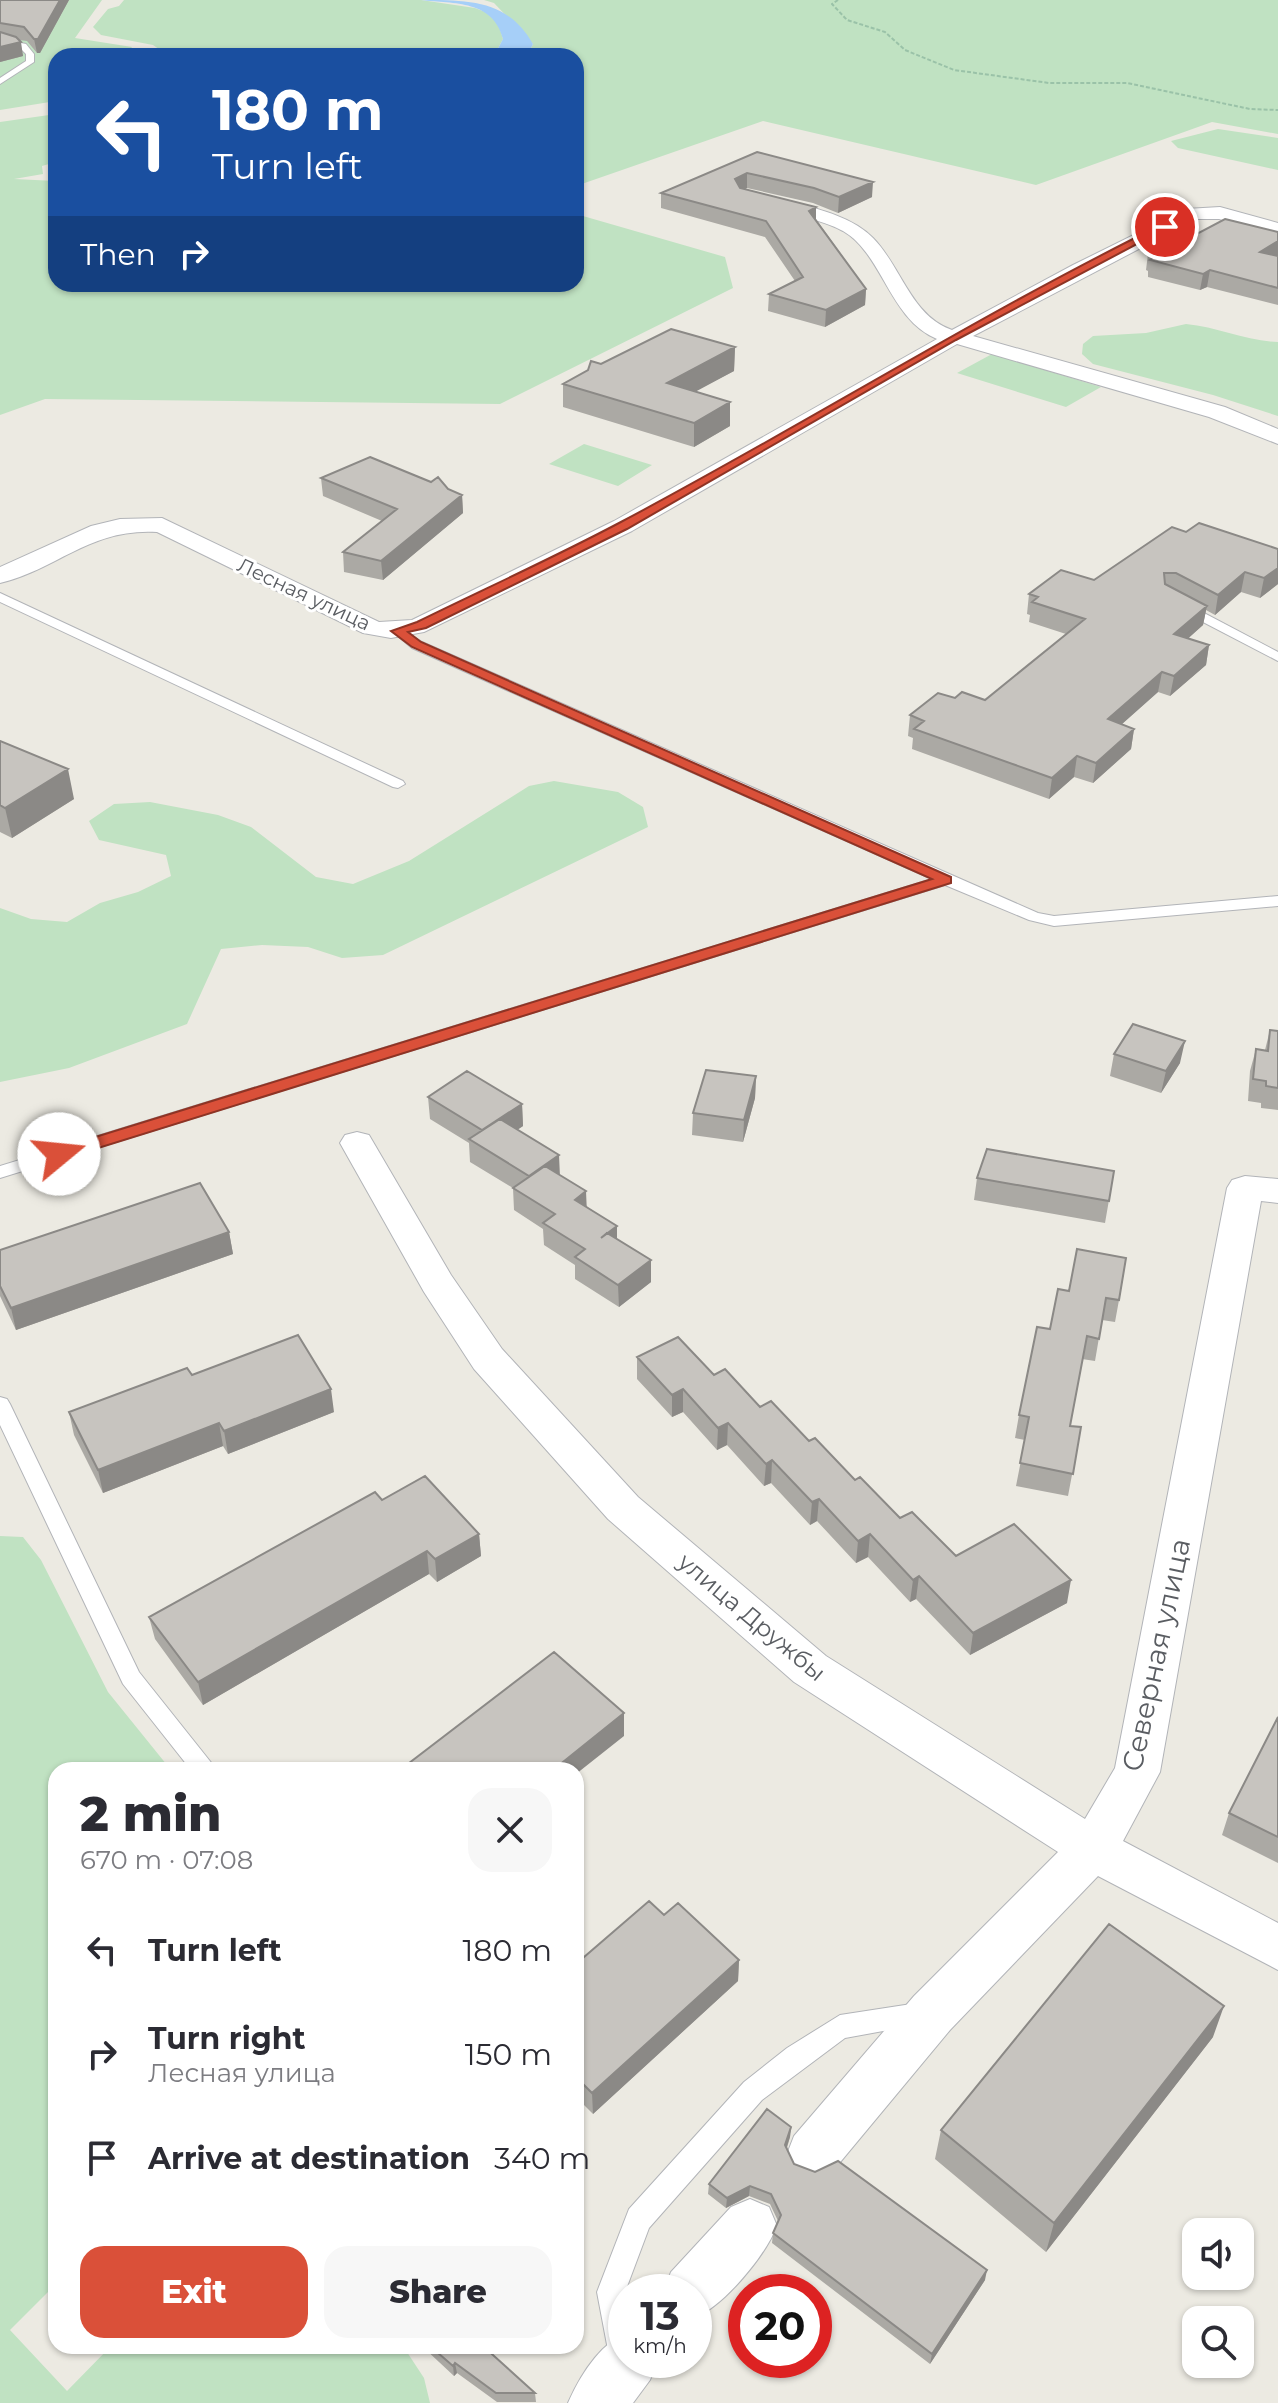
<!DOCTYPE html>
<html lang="en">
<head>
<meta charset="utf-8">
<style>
	:root { --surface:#fff; --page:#f7f7f7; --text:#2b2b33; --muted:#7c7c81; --accent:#da5039 }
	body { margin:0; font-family:Montserrat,sans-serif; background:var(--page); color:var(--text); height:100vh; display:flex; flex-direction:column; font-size:30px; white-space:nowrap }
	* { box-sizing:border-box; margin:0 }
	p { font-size:26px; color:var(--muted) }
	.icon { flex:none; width:44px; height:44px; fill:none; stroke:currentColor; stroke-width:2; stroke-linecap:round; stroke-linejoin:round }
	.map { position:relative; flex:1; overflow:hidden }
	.drawer { position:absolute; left:48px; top:1762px; width:536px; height:592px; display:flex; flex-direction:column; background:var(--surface); border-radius:24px; box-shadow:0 2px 6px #0004 }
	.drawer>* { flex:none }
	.guide { position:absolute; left:48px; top:48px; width:536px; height:244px; border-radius:24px; box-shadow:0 2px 6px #0004; background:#1a4fa0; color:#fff; overflow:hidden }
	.buttons { position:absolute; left:1182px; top:2218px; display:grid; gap:16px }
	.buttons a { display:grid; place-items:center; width:72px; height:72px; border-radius:16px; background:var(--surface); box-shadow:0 2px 6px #0004; font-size:40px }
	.speed { position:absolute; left:608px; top:2274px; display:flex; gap:16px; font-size:40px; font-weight:700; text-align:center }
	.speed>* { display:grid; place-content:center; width:104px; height:104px; border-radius:50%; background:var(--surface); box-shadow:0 2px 6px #0004; line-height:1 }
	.speed small { font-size:20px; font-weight:400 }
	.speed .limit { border:12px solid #d22; background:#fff; color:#111 }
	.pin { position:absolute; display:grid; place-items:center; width:68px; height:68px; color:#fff; margin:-34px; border:4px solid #fff; border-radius:50%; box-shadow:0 2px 8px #0007 }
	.me { position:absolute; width:88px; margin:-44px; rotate:73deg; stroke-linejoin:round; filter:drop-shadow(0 0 6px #0008) }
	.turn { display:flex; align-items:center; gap:28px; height:168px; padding:0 32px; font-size:36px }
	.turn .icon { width:104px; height:104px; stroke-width:2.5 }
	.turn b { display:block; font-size:56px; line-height:68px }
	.then { display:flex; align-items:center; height:76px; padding:0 32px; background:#0003; gap:16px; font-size:30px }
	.round { display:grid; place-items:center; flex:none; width:84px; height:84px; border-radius:24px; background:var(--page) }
	.summary { display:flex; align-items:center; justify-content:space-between; height:136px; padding:0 32px }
	h1 { font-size:48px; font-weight:800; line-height:60px }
	.primary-button { display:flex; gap:16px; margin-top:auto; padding:16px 32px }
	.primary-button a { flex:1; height:92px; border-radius:24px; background:var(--accent); color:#fff; font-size:32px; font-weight:800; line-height:92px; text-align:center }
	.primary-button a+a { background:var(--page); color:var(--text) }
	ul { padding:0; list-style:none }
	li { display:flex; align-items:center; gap:24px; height:104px; padding:0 32px }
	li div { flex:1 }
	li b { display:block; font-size:30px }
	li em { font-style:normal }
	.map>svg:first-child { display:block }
	.green { fill:#c0e2c2 }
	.water { fill:#a6cff8 }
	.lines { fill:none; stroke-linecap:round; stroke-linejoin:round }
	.service-casing { stroke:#b2b4b8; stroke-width:2 }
	.minor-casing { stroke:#b2b4b8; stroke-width:2 }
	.path { stroke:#9ac2a8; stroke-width:2; stroke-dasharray:4 2; stroke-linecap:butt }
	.service { fill:#fff; fill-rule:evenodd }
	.minor { fill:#fff; fill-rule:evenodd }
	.wall { fill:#aba9a4 }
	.shaded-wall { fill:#8b8986 }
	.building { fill:#c7c4bf; stroke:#8b8986; stroke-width:2 }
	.route { fill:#da5039; stroke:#8e3425; stroke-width:2 }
	.labels { text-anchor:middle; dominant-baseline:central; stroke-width:6; stroke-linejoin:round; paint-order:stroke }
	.far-street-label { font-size:20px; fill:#5a5d62; stroke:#fff }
	.street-label { font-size:24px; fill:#5a5d62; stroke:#fff }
	.near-street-label { font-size:28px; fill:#5a5d62; stroke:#fff }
</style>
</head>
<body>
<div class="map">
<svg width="1278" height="2403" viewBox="0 0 1278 2403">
	<rect width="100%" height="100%" fill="#eceae2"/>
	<path class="green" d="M 0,0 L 102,0 L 75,38 L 132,47 L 129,51 L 151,52 L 147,56 L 56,56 L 56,101 L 0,110 Z
		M 124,0 L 421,0 L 475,8 L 491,14 L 499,26 L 503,39 L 494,56 L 169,56 L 153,45 L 101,35 L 93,27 L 108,9 L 119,6 Z
		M 484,0 L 1278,0 L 1278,134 L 1212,122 L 1036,185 L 763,121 L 576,186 L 576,56 L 527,56 L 533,44 L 494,3 Z
		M 56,114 L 56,162 L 42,166 L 43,174 L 14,179 L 56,181 L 56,284 L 576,284 L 576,214 L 725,257 L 733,288 L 500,404 L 45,399 L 0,415 L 0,122 Z
		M 1218,129 L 1278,138 L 1278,170 L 1178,148 L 1171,141 Z
		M 1186,324 C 1218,327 1246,341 1278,342 L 1278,416 L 1213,395 L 1093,364 L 1082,354 L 1083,344 L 1093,336 L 1146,333 Z
		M 992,354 L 1101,387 L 1066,407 L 957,373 Z
		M 584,444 L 652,465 L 618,486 L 549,464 Z
		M 554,781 L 618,792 L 643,807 L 648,827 L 383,955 L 342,958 L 308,947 L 262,945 L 221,949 L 187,1024 L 69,1068 L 0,1082 L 0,908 L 31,919 L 67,922 L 100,903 L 138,892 L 171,876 L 166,855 L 99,840 L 89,821 L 114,804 L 150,802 L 218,815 L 251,827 L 316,877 L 353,884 L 409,861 L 529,786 Z
		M 0,1536 L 23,1537 L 41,1560 L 108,1692 L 171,1770 L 56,1770 L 56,2284 L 10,2330 L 67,2391 L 111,2346 L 403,2346 L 424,2378 L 430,2403 L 0,2403 Z"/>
	<path class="water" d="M 421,0 C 470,0 508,0 533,44 L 527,56 L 494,56 L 503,39 C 493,0 455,4 421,0 Z"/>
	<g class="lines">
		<g class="service-casing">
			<path id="service" d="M 0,39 L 26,44 L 34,54 L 34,62 L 0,84 L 0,78 L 26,61 L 26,54 L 20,48 L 0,43 Z
				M 0,593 L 403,781 L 405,784 L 398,788 L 393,787 L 0,602 Z
				M 1185,603 L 1278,652 L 1278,661 L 1180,610 L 1179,607 Z
				M 398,627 L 422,642 L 1038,913 L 1054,916 L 1278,896 L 1278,906 L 1054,926 L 1029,920 L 945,885 L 0,1178 L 0,1166 L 932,879 L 412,648 L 392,631 Z
				M 0,1397 L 7,1399 L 10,1404 L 139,1672 L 217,1770 L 191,1770 L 123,1684 L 0,1425 Z
				M 918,2003 L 927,2007 L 931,2015 L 927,2023 L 845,2038 L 762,2100 L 649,2228 L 625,2292 L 626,2360 L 636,2361 L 632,2371 L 622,2375 L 612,2371 L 597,2292 L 629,2209 L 744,2082 L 787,2048 L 840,2015 Z"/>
		</g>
		<g class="minor-casing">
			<path id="minor" d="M 771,197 C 804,206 849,213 873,238 C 901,266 911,316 952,330 L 1073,265 L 1186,209 L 1220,207 L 1278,223 L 1278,235 L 1219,219 L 1196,219 L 973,336 L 1225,407 L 1278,429 L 1278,444 L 1209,417 L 957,344 L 632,531 L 424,632 L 391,638 L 363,633 L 157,532 C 90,528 58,569 0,583 L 0,567 L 91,526 L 120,519 L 162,518 L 379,622 L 412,620 L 614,521 L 937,339 C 889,319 883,254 843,231 C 821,219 789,214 764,207 L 762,203 Z
				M 357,1132 L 369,1135 L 451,1275 L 502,1349 L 638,1497 L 826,1656 L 1085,1819 L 1115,1768 L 1227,1188 L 1232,1180 L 1245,1176 L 1278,1179 L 1278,1203 L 1261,1201 L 1160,1772 L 1123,1841 L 1278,1923 L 1278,1970 L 1098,1876 L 950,2030 L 832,2172 L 813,2180 L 794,2172 L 787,2154 L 794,2136 L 914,1996 L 1058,1852 L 794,1682 L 608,1519 L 474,1369 L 424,1292 L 340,1143 L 345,1135 Z
				M 750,2199 L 769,2207 L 777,2226 C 765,2256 724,2306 694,2318 L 694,2292 L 663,2292 L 671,2272 L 731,2207 Z
				M 626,2333 L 626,2360 L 658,2360 L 650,2380 L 633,2403 L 568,2403 C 580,2376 599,2345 626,2333 Z"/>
		</g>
		<path class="path" d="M 838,0 L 832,4 L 847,20 L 885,32 L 905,50 L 954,70 L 1049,83 L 1127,83 L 1250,109 L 1278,110"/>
		<use href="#service" class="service"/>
		<use href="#minor" class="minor"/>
	</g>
	<path class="wall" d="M 0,0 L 69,0 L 40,53 L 37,53 L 27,41 L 19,40 L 23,56 L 0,62 Z
		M 757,152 L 872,197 L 838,213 L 813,203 L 747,188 L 745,189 L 816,207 L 816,219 L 866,289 L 865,305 L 825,327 L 768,311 L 769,294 L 795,281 L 765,237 L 661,208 L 661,193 Z
		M 1278,232 L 1278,305 L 1207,287 L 1200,290 L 1148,277 L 1148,271 L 1146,270 L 1148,254 L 1195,235 Z
		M 735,347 L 734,371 L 695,391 L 730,402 L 730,426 L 694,447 L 563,407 L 563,384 L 601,364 Z
		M 321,478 L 462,495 L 463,513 L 383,580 L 344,572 L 343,552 L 382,521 L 323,496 Z
		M 1186,532 L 1278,549 L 1278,584 L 1260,598 L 1241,592 L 1215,615 L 1206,610 L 1203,625 L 1188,638 L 1209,645 L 1206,665 L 1170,696 L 1158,692 L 1122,724 L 1134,729 L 1131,749 L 1093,783 L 1074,777 L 1049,799 L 912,749 L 913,738 L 908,736 L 910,715 L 955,698 L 985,700 L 1066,634 L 1029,622 L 1030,615 L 1027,614 L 1029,594 L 1094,580 Z
		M 0,741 L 74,799 L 12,838 L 0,832 Z
		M 1270,1030 L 1278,1031 L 1278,1110 L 1261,1108 L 1261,1103 L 1248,1101 L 1250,1071 L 1256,1049 L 1265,1050 Z
		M 1114,1054 L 1180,1063 L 1161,1093 L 1110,1076 Z
		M 756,1076 L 755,1098 L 743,1142 L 692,1135 L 693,1113 Z
		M 428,1097 L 522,1104 L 523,1126 L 517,1130 L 617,1239 L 651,1260 L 651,1282 L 619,1307 L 575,1279 L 575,1265 L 544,1245 L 543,1229 L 514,1210 L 513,1188 L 470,1162 L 469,1143 L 430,1119 Z
		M 1114,1171 L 1105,1223 L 974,1200 L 977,1178 Z
		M 229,1232 L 233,1254 L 16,1330 L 0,1296 L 0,1250 Z
		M 1058,1289 L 1119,1300 L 1115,1322 L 1102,1320 L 1095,1361 L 1082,1359 L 1070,1426 L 1081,1427 L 1068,1496 L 1016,1486 L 1025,1440 L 1015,1438 L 1019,1415 L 1050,1329 Z
		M 637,1357 L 714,1375 L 809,1441 L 900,1518 L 956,1556 L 1067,1603 L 970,1655 L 916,1599 L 910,1602 L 868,1557 L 856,1563 L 817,1521 L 810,1525 L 771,1483 L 764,1486 L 727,1445 L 717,1450 L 683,1412 L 672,1417 L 637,1379 Z
		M 192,1375 L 334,1412 L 228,1454 L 223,1446 L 103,1493 L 74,1435 L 69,1412 Z
		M 382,1500 L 479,1534 L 481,1556 L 437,1582 L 429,1574 L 203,1705 L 155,1639 L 149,1617 Z
		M 1278,1717 L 1278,1863 L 1222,1835 L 1229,1813 Z
		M 664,1915 L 739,1960 L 738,1981 L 593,2114 L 576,2097 L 576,1964 Z
		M 1213,2037 L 1046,2252 L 935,2159 L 941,2130 Z
		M 791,2127 L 790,2137 L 787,2148 L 794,2164 L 985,2280 L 930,2364 L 772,2243 L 773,2233 L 778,2221 L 770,2204 L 749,2196 L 726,2208 L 708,2194 L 709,2184 Z
		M 423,2346 L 483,2346 L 535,2393 L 536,2402 L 497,2402 L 457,2373 L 454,2376 L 424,2348 Z"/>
	<path class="shaded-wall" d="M 60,0 L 69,0 L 40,53 L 37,53 L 34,39 Z
		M 21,42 L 23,56 L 0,62 L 0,47 Z
		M 747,173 L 747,188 L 735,194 L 735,179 Z
		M 873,182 L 872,197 L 838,213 L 839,197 Z
		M 816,207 L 816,223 L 809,211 Z
		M 1278,241 L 1278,256 L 1260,252 Z
		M 1210,270 L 1207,287 L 1200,290 L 1203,274 Z
		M 866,289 L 865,305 L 825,327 L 826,310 Z
		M 735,347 L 734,371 L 667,407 L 667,383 Z
		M 730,402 L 730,426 L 694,447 L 694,423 Z
		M 462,495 L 463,513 L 383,580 L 381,561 Z
		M 1278,568 L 1278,584 L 1260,598 L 1264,578 Z
		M 1245,572 L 1241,592 L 1215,615 L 1218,595 Z
		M 1207,606 L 1203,625 L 1171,654 L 1174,634 Z
		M 1209,645 L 1206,665 L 1170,696 L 1174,676 Z
		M 1162,672 L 1158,692 L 1104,740 L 1108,719 Z
		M 1134,729 L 1131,749 L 1093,783 L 1096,763 Z
		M 1077,756 L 1074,777 L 1049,799 L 1052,778 Z
		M 68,769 L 74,799 L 12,838 L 5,808 Z
		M 1185,1041 L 1180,1063 L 1161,1093 L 1166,1071 Z
		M 756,1076 L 755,1098 L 743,1142 L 744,1120 Z
		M 522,1104 L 523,1126 L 487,1150 L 482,1130 Z
		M 559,1155 L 560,1177 L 529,1176 Z
		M 586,1191 L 587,1214 L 575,1200 Z
		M 617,1226 L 617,1248 L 601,1238 Z
		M 229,1232 L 233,1254 L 16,1330 L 11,1308 Z
		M 651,1260 L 651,1282 L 619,1307 L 618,1285 Z
		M 331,1389 L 334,1412 L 228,1454 L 224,1431 Z
		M 683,1389 L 683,1412 L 672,1417 L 672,1395 Z
		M 219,1423 L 223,1446 L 103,1493 L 98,1470 Z
		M 728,1423 L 727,1445 L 717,1450 L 718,1428 Z
		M 772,1460 L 771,1483 L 764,1486 L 766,1464 Z
		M 819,1499 L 817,1521 L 810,1525 L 812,1502 Z
		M 479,1534 L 481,1556 L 437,1582 L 435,1559 Z
		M 870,1534 L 868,1557 L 856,1563 L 858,1541 Z
		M 427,1551 L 429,1574 L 203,1705 L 198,1682 Z
		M 919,1576 L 916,1599 L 910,1602 L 913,1580 Z
		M 1071,1580 L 1067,1603 L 970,1655 L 973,1633 Z
		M 624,1713 L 624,1736 L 576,1774 L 576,1770 L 553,1770 Z
		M 739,1960 L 738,1981 L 593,2114 L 592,2093 Z
		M 1224,2006 L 1213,2037 L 1046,2252 L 1054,2223 Z
		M 791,2127 L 790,2137 L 784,2155 L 785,2145 Z
		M 750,2186 L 749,2196 L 726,2208 L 727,2198 Z
		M 987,2270 L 985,2280 L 930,2364 L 932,2354 Z
		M 455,2363 L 457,2373 L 454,2376 L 453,2366 Z"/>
	<path class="building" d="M 0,0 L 60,0 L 38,39 L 34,39 L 24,27 L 0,23 Z
		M 0,32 L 16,37 L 21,42 L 0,47 Z
		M 757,152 L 873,182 L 839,197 L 814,188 L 747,173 L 735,179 L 740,188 L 816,207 L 809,211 L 866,289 L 826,310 L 769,294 L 803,277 L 766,221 L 661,193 Z
		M 1225,219 L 1278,232 L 1278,241 L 1260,252 L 1278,256 L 1278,288 L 1210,270 L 1203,274 L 1150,260 L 1157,256 L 1148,254 L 1154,229 L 1160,226 L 1195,235 Z
		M 671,329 L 735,347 L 667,383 L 730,402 L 694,423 L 563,384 L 588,370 L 591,361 L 601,364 Z
		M 370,457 L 431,482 L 438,477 L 448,489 L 462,495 L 381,561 L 343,552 L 397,509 L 321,478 Z
		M 1199,523 L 1278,549 L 1278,568 L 1264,578 L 1245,572 L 1218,595 L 1176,573 L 1164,573 L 1165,584 L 1207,606 L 1174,634 L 1209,645 L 1174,676 L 1162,672 L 1108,719 L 1134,729 L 1096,763 L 1077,756 L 1052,778 L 914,729 L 924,721 L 910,715 L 938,693 L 955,698 L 962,692 L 985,700 L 1085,619 L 1032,602 L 1038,597 L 1029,594 L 1061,570 L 1094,580 L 1172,527 L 1186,532 Z
		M 0,741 L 68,769 L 5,808 L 0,805 Z
		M 1133,1024 L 1185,1041 L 1166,1071 L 1114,1054 Z
		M 1270,1030 L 1278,1031 L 1278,1088 L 1266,1086 L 1266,1081 L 1253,1079 L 1256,1049 L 1268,1051 Z
		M 706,1070 L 756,1076 L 744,1120 L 693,1113 Z
		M 467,1071 L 522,1104 L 482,1130 L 428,1097 Z
		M 500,1119 L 559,1155 L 529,1176 L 469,1139 Z
		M 987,1149 L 1114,1171 L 1109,1201 L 977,1178 Z
		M 545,1166 L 586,1191 L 575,1200 L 617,1226 L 601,1238 L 607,1233 L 651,1260 L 618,1285 L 575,1257 L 585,1249 L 543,1223 L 555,1214 L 513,1188 Z
		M 200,1183 L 229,1232 L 11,1308 L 0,1286 L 0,1250 Z
		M 1077,1249 L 1126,1258 L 1119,1300 L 1106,1298 L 1099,1339 L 1087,1336 L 1070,1426 L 1081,1427 L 1073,1474 L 1020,1463 L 1029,1417 L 1019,1415 L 1037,1327 L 1050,1329 L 1058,1289 L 1069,1291 Z
		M 298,1335 L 331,1389 L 224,1431 L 219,1423 L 98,1470 L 69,1412 L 187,1368 L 192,1375 Z
		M 678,1337 L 714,1375 L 725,1369 L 760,1407 L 771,1401 L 809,1441 L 815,1438 L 855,1480 L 860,1477 L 900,1518 L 912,1512 L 956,1556 L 1014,1524 L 1071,1580 L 973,1633 L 919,1576 L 913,1580 L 870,1534 L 858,1541 L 819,1499 L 812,1502 L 772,1460 L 766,1464 L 728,1423 L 718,1428 L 683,1389 L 672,1395 L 637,1357 Z
		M 425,1476 L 479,1534 L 435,1559 L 427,1551 L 198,1682 L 149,1617 L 375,1492 L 382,1500 Z
		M 554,1652 L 624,1713 L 553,1770 L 400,1770 Z
		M 1278,1717 L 1278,1837 L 1229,1813 Z
		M 649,1901 L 664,1915 L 678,1903 L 739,1960 L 592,2093 L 576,2077 L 576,1964 Z
		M 1109,1924 L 1224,2006 L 1054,2223 L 941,2130 Z
		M 767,2109 L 791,2127 L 785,2145 L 794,2164 L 815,2172 L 838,2161 L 987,2270 L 932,2354 L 773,2233 L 781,2215 L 771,2194 L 750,2186 L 727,2198 L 709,2184 Z
		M 430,2346 L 483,2346 L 535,2393 L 496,2393 L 455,2363 L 453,2366 Z"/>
	<path class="route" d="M 1161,225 L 1169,227 L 956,340 L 627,529 L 426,628 L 408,632 L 421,642 L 951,877 L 951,883 L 66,1158 L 53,1158 L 51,1154 L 53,1150 L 932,879 L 412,647 L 391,631 L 417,622 C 484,589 553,558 619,523 C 801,427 976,316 1161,225 Z"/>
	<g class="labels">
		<g class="far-street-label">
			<text transform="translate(304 594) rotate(25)">Лесная улица</text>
		</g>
		<g class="street-label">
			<text transform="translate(752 1617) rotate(40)">улица Дружбы</text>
		</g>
		<g class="near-street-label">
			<text transform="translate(1156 1655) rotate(-78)">Северная улица</text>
		</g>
	</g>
</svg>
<div class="buttons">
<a><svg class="icon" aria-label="sound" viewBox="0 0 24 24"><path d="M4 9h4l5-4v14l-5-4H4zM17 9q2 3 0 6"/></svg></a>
<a><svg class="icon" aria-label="search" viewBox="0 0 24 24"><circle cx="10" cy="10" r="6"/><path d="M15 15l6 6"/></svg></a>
</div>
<div class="speed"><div>13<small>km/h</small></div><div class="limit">20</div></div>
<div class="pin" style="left:1165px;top:227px;background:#d93025"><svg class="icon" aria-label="arrive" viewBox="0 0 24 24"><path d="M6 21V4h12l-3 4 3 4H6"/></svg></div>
<svg class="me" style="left:59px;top:1154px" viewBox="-20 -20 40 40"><circle r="19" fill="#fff"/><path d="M0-13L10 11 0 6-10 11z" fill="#da5039"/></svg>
<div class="guide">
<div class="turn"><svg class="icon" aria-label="left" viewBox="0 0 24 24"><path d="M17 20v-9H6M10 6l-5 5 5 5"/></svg><div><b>180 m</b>Turn left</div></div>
<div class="then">Then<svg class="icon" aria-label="right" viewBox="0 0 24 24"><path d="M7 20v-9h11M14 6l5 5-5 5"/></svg></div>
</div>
<section class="drawer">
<div class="summary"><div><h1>2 min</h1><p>670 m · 07:08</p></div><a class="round"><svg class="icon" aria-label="close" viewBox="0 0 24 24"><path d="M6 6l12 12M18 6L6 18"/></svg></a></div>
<ul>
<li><svg class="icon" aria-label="left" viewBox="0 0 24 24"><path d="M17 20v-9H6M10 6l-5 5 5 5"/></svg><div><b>Turn left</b></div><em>180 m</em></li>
<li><svg class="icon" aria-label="right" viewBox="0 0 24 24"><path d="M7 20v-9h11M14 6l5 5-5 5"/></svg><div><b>Turn right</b><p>Лесная улица</p></div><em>150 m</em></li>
<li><svg class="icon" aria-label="arrive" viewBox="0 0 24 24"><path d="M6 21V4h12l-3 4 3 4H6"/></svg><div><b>Arrive at destination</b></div><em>340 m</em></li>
</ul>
<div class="primary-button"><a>Exit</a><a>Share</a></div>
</section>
</div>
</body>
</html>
